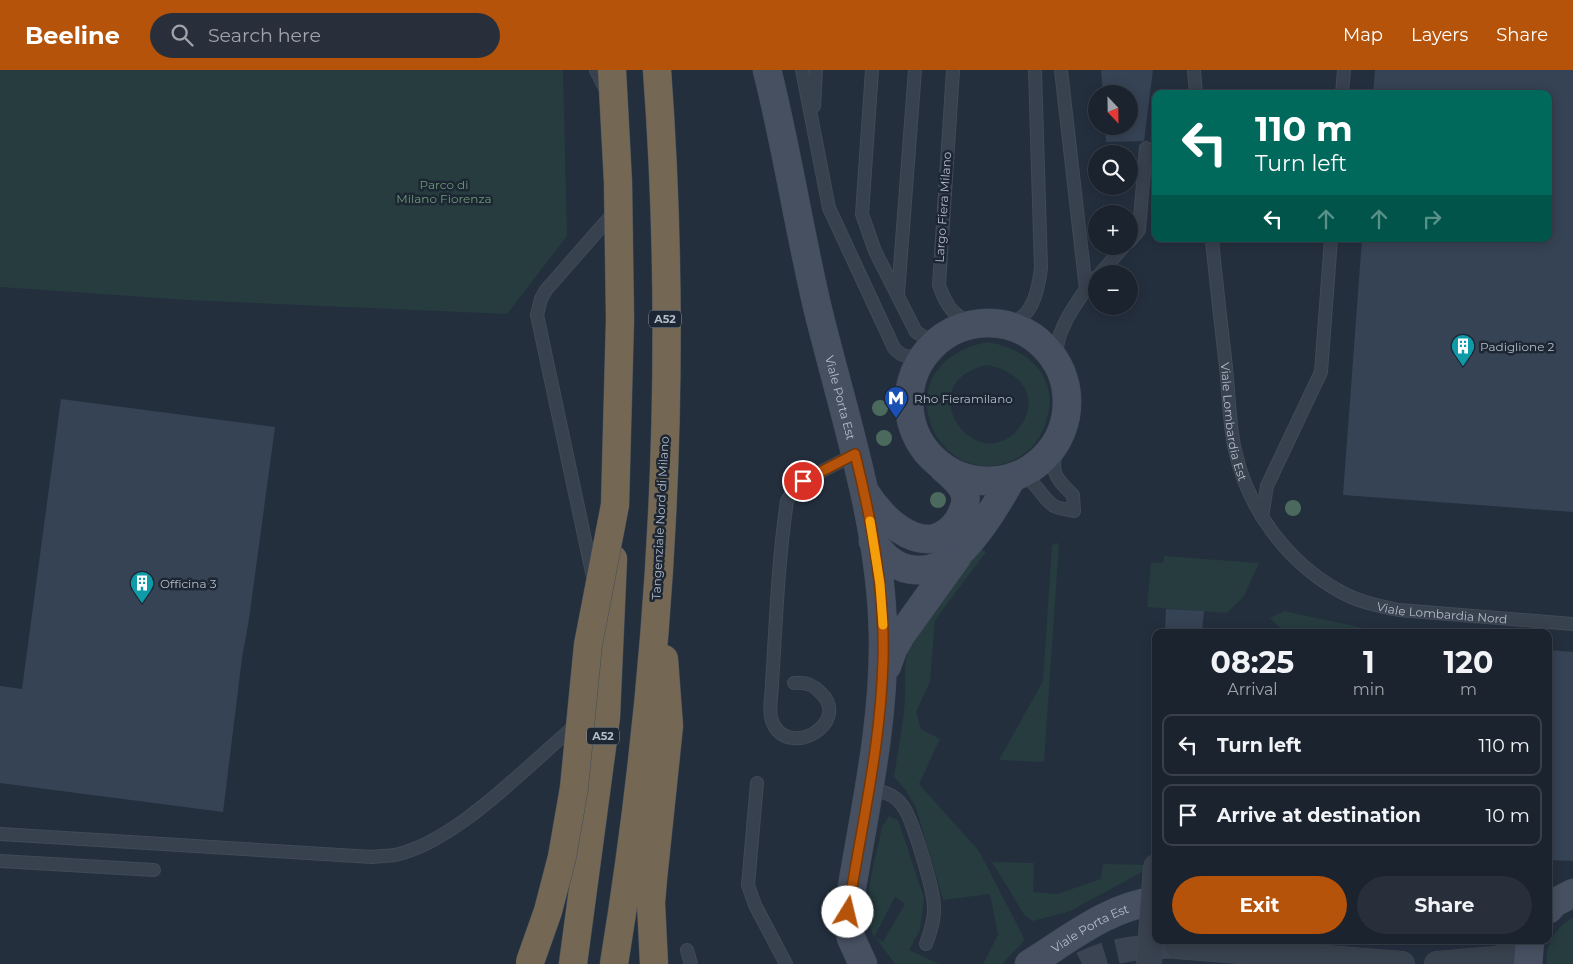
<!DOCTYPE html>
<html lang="en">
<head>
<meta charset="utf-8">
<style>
	:root { --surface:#1b232e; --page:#282f3a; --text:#f1f3f6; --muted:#a0a4aa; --line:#39404a; --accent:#b45309 }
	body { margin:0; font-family:Montserrat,sans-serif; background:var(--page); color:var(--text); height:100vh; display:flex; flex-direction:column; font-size:19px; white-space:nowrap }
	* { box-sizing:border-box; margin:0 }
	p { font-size:16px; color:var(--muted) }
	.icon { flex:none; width:28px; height:28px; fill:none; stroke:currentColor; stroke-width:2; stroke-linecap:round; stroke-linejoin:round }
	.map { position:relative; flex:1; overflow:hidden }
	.drawer { position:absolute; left:1152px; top:559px; width:400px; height:315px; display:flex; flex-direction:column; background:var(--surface); border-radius:10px; box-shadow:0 2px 12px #0003,0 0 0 1px var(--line) }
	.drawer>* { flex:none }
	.hud { position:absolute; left:1152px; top:20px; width:400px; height:152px; border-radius:10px; box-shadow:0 2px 12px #0003,0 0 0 1px var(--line); background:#00695c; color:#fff; overflow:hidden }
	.needle { width:32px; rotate:158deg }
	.buttons { position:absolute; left:1088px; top:15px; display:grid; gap:10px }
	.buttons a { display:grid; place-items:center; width:50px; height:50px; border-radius:50%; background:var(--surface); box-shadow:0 2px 12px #0003,0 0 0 1px var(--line); font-size:25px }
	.pin { position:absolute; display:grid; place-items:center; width:42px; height:42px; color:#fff; margin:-21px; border:2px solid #fff; border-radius:50%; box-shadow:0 1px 5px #0007 }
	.me { position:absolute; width:55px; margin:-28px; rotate:9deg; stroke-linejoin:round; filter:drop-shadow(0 0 4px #0008) }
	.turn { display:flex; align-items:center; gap:18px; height:105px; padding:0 20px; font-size:22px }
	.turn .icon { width:65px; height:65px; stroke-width:2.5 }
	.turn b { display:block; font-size:35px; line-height:42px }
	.lanes { display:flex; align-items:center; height:48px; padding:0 20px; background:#0003; justify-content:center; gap:25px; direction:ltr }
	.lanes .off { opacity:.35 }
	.eta { display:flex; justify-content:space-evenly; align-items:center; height:85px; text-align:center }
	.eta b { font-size:30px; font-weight:700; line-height:35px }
	.action { display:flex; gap:10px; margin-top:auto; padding:10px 20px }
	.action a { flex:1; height:58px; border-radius:30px; background:var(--accent); color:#fff; font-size:20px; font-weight:700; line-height:58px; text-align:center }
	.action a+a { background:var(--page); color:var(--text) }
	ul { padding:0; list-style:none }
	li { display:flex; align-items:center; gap:15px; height:62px; margin:0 10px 8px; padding:0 10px; border:2px solid var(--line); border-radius:10px }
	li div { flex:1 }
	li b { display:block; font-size:19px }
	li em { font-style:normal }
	header { display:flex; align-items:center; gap:30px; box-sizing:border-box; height:70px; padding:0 25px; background:var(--accent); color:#fff }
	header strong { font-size:24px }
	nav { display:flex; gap:28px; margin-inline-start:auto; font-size:18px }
	.search { width:350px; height:45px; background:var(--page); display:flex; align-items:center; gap:12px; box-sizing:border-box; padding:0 18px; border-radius:28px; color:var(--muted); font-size:19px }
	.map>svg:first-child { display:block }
	.green { fill:#263c3f; fill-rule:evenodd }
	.building { fill:#364354 }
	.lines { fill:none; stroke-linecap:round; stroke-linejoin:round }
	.street-tunnel { stroke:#3a4453; stroke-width:25; stroke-dasharray:25 12; stroke-linecap:butt }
	.lane-casing { stroke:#414a57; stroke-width:14 }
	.street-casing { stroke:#414a57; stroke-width:26 }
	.secondary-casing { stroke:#414a57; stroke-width:29 }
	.highway-casing { stroke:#434c59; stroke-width:29 }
	.lane { stroke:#38414e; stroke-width:12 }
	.street { stroke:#38414e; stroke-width:25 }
	.secondary { stroke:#465061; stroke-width:28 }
	.highway { stroke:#746855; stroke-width:28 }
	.street-bridge-casing { stroke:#414a57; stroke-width:26; stroke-linecap:butt }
	.highway-bridge-casing { stroke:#434c59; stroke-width:29; stroke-linecap:butt }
	.street-bridge { stroke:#38414e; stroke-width:25 }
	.highway-bridge { stroke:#746855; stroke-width:28 }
	.tree { fill:#4b6a5d }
	.route-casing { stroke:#753606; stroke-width:12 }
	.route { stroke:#b45309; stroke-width:9 }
	.slow { stroke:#f59e0b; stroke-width:9 }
	.labels { text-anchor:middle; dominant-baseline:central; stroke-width:5; stroke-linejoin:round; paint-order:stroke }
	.shield { fill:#1d2633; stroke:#878f9c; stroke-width:1 }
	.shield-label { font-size:11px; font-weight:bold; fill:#b4bcc9 }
	.park-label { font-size:12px; fill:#6b9a76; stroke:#1d2633 }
	.street-label { font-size:12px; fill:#b4bcc9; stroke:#1d2633 }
	.poi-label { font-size:12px; fill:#b4bcc9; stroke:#1d2633; text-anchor:start }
</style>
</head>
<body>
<header>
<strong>Beeline</strong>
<div class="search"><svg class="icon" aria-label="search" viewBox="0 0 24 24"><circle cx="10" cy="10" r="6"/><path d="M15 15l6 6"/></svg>Search here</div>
<nav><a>Map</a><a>Layers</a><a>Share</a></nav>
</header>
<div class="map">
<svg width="1573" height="894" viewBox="0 0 1573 894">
	<rect width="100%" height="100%" fill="#242f3e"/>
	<path class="green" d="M 0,0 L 563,0 L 567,166 L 507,244 L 188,230 L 0,217 Z
		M 988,272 C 1031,280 1062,309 1045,355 C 1039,373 1026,385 1009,392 C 932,420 881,292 988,272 ZM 986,295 C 1016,299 1041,324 1022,354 C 981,415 905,315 986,295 Z
		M 1059,473 L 1044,692 L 999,690 L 1043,611 L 1052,475 Z
		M 979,478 L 986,482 L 935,550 L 930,612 L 916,642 L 921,659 L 940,669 L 919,714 L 979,781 L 1025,870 L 1002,894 L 983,894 L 998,865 L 990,824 L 943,830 L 916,738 L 905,719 L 894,707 C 898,680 904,653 905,626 C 906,602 902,589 914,566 Z
		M 1164,486 L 1259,493 L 1244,526 L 1227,543 L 1147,537 L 1151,492 L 1163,493 Z
		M 1284,541 L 1382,562 L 1336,562 L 1281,559 L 1270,548 Z
		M 889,746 L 898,750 L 924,828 L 920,860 L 909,880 L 939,894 L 895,894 L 876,868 L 883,872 L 905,834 L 895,827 L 874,867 C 859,837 876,789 882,757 Z
		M 992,792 L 1034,793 L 1033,822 L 1057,824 L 1101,809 L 1103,794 L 1155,795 L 1070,841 L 1033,851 L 1025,846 Z
		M 1573,847 L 1573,894 L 1547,894 C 1545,873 1556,858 1573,847 Z"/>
	<path class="building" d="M 1101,0 L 1153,0 L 1144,71 L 1106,72 L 1105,56 L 1129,56 L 1129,24 L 1103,24 Z
		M 1375,0 L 1573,0 L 1573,442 L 1343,425 L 1362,169 L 1549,169 L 1549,24 L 1373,24 Z
		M 61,329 L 275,357 L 249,549 L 242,588 L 223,742 L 0,713 L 0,616 L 22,619 Z
		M 1166,539 L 1204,541 L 1202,562 L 1165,562 Z
		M 1549,580 L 1573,582 L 1573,791 L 1549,790 Z"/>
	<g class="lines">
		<path class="street-tunnel" d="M 1082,894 C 1112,879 1144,876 1177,876"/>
		<g class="lane-casing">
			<g id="lane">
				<path d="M 596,0 L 606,20"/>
				<path d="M 802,0 L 829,138 L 894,278 C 905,291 916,287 929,280"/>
				<path d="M 872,0 L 862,144 L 875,181 L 916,262 L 931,271 L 943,267"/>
				<path d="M 953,0 L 939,215 C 946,236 955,249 977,254"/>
				<path d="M 1061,0 L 1086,219"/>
				<path d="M 1194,0 L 1196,24"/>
				<path d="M 1342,24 L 1344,0"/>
				<path d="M 814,36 L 816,0"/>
				<path id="s1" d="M 1212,169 C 1216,212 1221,254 1226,297 C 1229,324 1229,354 1235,380 C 1248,440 1288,493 1341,522 C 1359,532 1379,536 1399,540 L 1573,554"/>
				<path d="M 1129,172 L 1139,160 L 1146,78"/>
				<path d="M 1100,204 L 1124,176"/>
				<path d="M 898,224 L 915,0"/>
				<path d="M 1005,254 C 1032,251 1038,222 1041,198 L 1035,0"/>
				<path d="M 1062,303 C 1059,293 1055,283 1058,272 C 1062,252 1082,223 1096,207"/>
				<path d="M 1012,408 C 1038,405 1037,425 1054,436 C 1059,439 1068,439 1074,441 L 1073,425 C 1052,405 1052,402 1056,374"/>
				<path d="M 1262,447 L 1267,416 L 1321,302 L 1331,169"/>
				<path d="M 593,507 L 537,245 L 541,229 L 546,220 L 610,147 L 613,140"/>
				<path d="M 794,613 C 806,612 812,614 821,623 C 852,653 787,691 772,651 C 768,640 772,625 772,613 C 776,553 778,491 787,431 C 798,408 833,397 855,384"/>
				<path d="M 757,713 L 748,815 L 755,835 L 786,894"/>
				<path d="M 869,718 C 881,721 894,724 902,735 C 912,746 934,821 934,837 C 935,850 930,862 926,874"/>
				<path d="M 0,764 L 372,787 C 380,786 388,786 395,785 C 455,772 523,700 569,661 L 576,652"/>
				<path d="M 0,791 L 154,800"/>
				<path d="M 687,880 L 691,894"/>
			</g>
		</g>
		<g class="street-casing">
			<path id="street" d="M 1177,876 L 1402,894
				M 1437,894 L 1496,889 L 1511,885 L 1530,870"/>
		</g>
		<g class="secondary-casing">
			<g id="secondary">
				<path id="s2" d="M 767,0 C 787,79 799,160 818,240 C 844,346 881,454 883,564 C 885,658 862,750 848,842 L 851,868 L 863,894"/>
				<circle cx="988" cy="332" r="79"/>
				<path d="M 865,422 C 883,452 928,493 958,451 C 962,444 967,434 965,425 C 963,414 952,406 943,398"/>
				<path d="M 873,471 C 895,508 934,509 964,478 C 983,458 998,432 1012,408"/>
				<path d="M 887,596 L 893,579 L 901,565 L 957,487"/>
				<path d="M 1549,839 L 1554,833 L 1573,823"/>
				<path id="s3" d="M 1029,894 C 1068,870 1109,836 1156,831"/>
				<path d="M 1528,894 L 1530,870"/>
			</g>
		</g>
		<g class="highway-casing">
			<path id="highway" d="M 573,894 L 606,647 L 613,489
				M 614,894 C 662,600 679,297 657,0
				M 654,894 L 651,833 L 653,809 L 669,656 L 664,589"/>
		</g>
		<use href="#lane" class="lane"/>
		<use href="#street" class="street"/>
		<use href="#secondary" class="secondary"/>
		<use href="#highway" class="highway"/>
		<g class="street-bridge-casing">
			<path id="street-bridge" d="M 1149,894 L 1156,796"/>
		</g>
		<g class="highway-bridge-casing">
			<path id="highway-bridge" d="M 530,892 L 548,841 L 562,787 L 574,718 L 588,575 L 615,435 L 620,249 L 618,112 L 612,0"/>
		</g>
		<use href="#street-bridge" class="street-bridge"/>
		<use href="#highway-bridge" class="highway-bridge"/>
	</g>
	<g class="tree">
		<circle cx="880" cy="338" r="8"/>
		<circle cx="884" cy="368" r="8"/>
		<circle cx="938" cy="430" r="8"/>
		<circle cx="1293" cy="438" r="8"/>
	</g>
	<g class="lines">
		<g class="route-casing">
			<path id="route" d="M 803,411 L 855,384 C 872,451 885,521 883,590 C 881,675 861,758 848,842"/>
		</g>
		<use href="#route" class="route"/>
		<path class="slow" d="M 870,451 L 880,514 L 883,555"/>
	</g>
	<defs>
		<g id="building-pin" transform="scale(1.25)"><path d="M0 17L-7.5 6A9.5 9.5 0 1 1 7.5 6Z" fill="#0f9aa8" stroke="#1d2633"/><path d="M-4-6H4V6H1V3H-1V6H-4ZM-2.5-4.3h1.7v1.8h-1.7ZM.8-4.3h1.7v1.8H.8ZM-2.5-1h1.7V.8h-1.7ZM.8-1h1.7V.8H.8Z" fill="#fff"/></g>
		<g id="metro-pin" transform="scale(1.25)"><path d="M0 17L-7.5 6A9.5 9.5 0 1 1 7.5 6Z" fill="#1a4fb4" stroke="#1d2633"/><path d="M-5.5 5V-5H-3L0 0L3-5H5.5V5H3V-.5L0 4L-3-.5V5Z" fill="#fff"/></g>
	</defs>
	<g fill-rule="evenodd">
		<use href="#building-pin" x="1463" y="276"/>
		<use href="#metro-pin" x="896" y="328"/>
		<use href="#building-pin" x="142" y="513"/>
	</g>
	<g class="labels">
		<g class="shield">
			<rect x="649" y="240.5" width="32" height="17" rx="4"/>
			<rect x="587" y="657.5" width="32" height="17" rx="4"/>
		</g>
		<g class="shield-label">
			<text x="665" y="249">A52</text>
			<text x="603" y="666">A52</text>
		</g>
		<g class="park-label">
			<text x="444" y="114">Parco di<tspan x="444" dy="14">Milano Fiorenza</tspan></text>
		</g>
		<g class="street-label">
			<text transform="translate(943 137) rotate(-86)">Largo Fiera Milano</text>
			<text stroke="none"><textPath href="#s2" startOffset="336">Viale Porta Est</textPath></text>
			<text stroke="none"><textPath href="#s1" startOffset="184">Viale Lombardia Est</textPath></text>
			<text transform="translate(660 448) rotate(-87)">Tangenziale Nord di Milano</text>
			<text stroke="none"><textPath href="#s1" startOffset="499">Viale Lombardia Nord</textPath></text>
			<text stroke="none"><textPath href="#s3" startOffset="71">Viale Porta Est</textPath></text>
		</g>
		<g class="poi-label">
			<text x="1480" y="276">Padiglione 2</text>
			<text x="914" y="328">Rho Fieramilano</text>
			<text x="160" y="513">Officina 3</text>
		</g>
	</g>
</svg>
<div class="buttons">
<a><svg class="needle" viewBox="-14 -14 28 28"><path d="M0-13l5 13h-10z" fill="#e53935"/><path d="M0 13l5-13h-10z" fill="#a0a4aa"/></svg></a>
<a><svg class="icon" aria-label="search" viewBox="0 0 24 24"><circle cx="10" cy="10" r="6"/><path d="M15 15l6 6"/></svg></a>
<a>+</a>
<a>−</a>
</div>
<div class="pin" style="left:803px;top:411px;background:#d93025"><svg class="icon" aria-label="arrive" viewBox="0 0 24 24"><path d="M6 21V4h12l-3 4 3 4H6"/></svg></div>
<svg class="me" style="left:848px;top:842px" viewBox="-20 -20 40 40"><circle r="19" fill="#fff"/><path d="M0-13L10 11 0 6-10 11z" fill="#b45309"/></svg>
<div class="hud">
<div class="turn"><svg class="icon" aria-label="left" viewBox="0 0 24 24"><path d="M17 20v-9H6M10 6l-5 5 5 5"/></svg><div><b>110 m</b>Turn left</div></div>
<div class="lanes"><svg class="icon" aria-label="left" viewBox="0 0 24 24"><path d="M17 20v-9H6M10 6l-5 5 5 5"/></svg><svg class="icon off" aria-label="ahead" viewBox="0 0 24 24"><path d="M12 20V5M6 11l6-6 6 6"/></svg><svg class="icon off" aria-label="ahead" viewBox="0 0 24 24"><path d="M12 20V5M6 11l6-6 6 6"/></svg><svg class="icon off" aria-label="right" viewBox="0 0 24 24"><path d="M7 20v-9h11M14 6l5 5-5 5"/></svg></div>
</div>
<section class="drawer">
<div class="eta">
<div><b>08:25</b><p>Arrival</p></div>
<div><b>1</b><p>min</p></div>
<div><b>120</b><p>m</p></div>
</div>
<ul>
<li><svg class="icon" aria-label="left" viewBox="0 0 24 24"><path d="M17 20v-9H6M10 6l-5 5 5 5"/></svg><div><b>Turn left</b></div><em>110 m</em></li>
<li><svg class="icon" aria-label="arrive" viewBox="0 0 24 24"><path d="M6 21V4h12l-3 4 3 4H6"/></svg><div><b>Arrive at destination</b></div><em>10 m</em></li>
</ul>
<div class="action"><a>Exit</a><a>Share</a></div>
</section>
</div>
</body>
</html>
